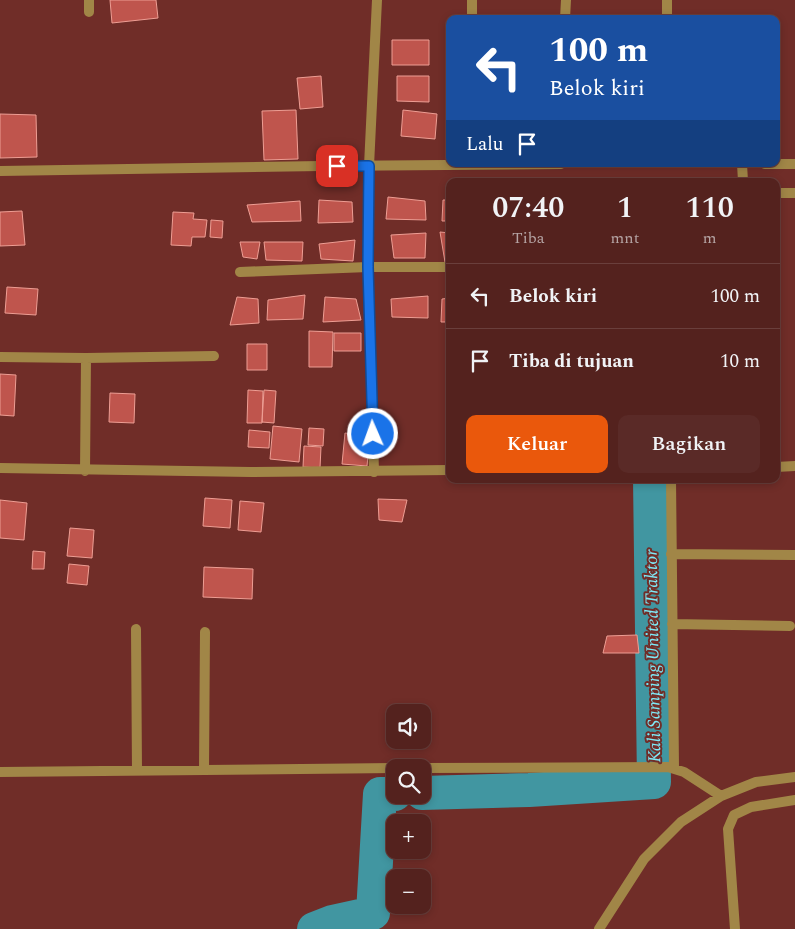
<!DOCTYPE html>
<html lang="id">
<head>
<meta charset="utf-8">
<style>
	:root { --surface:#54221e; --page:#5a2a27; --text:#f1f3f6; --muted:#b5a4a4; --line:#6a3f3c; --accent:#ea580c }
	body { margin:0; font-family:Spectral,serif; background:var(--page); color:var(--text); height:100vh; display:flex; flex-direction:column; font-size:19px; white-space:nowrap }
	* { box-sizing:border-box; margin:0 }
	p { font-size:16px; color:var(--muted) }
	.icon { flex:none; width:28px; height:28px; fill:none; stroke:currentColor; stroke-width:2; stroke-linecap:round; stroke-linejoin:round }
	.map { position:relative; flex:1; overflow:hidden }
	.details { position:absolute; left:446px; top:178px; width:334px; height:305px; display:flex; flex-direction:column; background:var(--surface); border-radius:10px; box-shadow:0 2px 8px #0003,0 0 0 1px var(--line) }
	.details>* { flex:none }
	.hud { position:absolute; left:446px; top:15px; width:334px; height:152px; border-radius:10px; box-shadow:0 2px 8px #0003,0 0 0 1px var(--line); background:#1a4fa0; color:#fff; overflow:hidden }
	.controls { position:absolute; left:386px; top:704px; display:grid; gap:10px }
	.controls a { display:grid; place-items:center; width:45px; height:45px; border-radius:10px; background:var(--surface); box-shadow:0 2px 8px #0003,0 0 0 1px var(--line); font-size:25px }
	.pin { position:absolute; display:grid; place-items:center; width:42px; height:42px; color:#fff; margin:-21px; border-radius:10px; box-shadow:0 2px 8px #0006 }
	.me { position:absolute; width:55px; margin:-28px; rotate:358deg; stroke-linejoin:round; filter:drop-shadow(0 0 4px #0008) }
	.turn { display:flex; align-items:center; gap:18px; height:105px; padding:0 20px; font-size:22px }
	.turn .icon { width:65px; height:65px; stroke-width:2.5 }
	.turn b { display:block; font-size:35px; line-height:42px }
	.then { display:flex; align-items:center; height:48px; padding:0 20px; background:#0003; gap:10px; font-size:19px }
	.eta { display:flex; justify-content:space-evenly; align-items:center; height:85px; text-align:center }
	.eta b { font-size:30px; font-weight:600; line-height:35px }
	.action { display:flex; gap:10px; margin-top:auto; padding:10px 20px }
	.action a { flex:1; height:58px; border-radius:10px; background:var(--accent); color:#fff; font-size:20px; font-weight:600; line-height:58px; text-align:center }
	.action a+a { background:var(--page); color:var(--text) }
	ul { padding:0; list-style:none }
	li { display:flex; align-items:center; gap:15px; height:65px; padding:0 20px; border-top:1px solid var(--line) }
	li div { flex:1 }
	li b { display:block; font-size:19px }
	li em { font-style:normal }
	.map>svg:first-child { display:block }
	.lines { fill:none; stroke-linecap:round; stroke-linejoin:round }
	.river { stroke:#4196a1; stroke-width:34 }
	.building { fill:#bf554d; stroke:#ee9e94 }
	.street { stroke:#a18647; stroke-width:10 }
	.route-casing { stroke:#114b97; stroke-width:12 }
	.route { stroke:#1a73e8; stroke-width:9 }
	.labels { text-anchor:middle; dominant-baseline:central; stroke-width:4; stroke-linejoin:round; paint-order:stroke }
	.water-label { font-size:18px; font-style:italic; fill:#7ee9f7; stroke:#702d28 }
</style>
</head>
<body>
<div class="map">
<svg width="795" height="929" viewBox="0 0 795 929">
	<rect width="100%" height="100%" fill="#702d28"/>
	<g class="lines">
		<path class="river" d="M 422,793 L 529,790 L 654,782 L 650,479
			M 314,929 L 332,922 L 373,913 L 380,794 L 395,794"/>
	</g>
	<path class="building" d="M 110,0 L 156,0 L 158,18 L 112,23 Z
		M 392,40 L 429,40 L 429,65 L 392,65 Z
		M 321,76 L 323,107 L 300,109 L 297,78 Z
		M 397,76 L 429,76 L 429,102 L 397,101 Z
		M 296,110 L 298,159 L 264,160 L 262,111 Z
		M 403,110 L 437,114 L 435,139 L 401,136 Z
		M 0,114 L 36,115 L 37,157 L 0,158 Z
		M 388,197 L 425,201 L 426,220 L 386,219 Z
		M 319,200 L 352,202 L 353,222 L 318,223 Z
		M 443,200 L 450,200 L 450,221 L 442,221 Z
		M 300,201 L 301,221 L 252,222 L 247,205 Z
		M 22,211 L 25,245 L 0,246 L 0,212 Z
		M 173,212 L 194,213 L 193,219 L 207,220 L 205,237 L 192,237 L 191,246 L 171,245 Z
		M 211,220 L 223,221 L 222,238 L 210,237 Z
		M 440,232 L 450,233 L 450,261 L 445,262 Z
		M 426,233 L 425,258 L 394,258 L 391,235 Z
		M 355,240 L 353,261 L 321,259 L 319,244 Z
		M 240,242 L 260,242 L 257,259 L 243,257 Z
		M 264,242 L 303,242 L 302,261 L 266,260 Z
		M 7,287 L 38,289 L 36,315 L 5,313 Z
		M 305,295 L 303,319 L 267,320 L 268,300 Z
		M 428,296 L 428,318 L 392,317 L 391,299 Z
		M 237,297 L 258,299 L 259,323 L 230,325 Z
		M 325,297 L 356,299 L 361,320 L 323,322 Z
		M 450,298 L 450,322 L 441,322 L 442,299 Z
		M 309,331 L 333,332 L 332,367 L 309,367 Z
		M 334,333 L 361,333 L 361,351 L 334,351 Z
		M 247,344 L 267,344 L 267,370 L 247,370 Z
		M 0,374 L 16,375 L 14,416 L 0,415 Z
		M 248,390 L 263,391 L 262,423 L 247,423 Z
		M 264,390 L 276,391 L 274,423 L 262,422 Z
		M 110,393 L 135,394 L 134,423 L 109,422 Z
		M 273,426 L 302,429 L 299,462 L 270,459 Z
		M 309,428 L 324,429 L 323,446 L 308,445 Z
		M 249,430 L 270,432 L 269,448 L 248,447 Z
		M 345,433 L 370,436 L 367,466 L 342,464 Z
		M 304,446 L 321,447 L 320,468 L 303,467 Z
		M 205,498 L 232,500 L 230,528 L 203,526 Z
		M 378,499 L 407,500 L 402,522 L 379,520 Z
		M 0,500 L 27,503 L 24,540 L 0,538 Z
		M 240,501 L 264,503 L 261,532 L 238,530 Z
		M 70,528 L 94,530 L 92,558 L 67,556 Z
		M 33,551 L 45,552 L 44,569 L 32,569 Z
		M 69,564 L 89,566 L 87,585 L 67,583 Z
		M 204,567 L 253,569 L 252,599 L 203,597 Z
		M 637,635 L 639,653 L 603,653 L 607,636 Z"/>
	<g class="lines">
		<path class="street" d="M 89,12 L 89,0
			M 472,19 L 472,0
			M 565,19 L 566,0
			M 667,19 L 667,0
			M 742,164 L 743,181
			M 765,164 L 795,164
			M 0,171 L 321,166 L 561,164
			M 776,193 L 795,193
			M 240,272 L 368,267 L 450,267
			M 0,357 L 86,358 L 214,356
			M 776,467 L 795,466
			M 0,468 L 251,472 L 450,470
			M 85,471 L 86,358
			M 374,472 L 368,267 L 369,166 L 377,0
			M 671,479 L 674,768
			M 671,554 L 795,555
			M 672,624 L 790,626
			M 136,629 L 137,771
			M 422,768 L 668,767 L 684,772 L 721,796
			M 204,770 L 205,632
			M 0,772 L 395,768
			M 599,929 L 644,859 L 681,822 L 721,796 L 756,782 L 795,777
			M 735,929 L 728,829 L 734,815 L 751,807 L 795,800"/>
	</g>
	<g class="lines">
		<g class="route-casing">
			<path id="route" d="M 337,166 L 369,166 L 368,267 L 373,434"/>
		</g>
		<use href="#route" class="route"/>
	</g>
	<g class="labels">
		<g class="water-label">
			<text transform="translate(653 656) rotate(-91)">Kali Samping United Traktor</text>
		</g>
	</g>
</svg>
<div class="controls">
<a><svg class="icon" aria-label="sound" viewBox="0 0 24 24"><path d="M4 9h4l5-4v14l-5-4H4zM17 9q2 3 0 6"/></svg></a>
<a><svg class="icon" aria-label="search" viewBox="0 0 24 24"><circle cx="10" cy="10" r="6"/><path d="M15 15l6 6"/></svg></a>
<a>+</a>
<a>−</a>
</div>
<div class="pin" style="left:337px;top:166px;background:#d93025"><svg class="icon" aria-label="arrive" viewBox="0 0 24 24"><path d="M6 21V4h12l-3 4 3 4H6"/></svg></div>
<svg class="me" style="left:373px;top:434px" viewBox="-20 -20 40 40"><circle r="17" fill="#1a73e8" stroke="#fff" stroke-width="3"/><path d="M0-11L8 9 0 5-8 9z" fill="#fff"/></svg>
<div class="hud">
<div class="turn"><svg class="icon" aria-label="left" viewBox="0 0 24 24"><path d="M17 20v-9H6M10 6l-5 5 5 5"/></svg><div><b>100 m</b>Belok kiri</div></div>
<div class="then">Lalu<svg class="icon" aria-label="arrive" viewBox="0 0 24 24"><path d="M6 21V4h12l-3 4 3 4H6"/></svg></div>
</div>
<section class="details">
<div class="eta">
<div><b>07:40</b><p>Tiba</p></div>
<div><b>1</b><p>mnt</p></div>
<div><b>110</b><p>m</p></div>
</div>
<ul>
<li><svg class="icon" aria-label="left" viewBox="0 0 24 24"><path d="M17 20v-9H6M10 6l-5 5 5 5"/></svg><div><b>Belok kiri</b></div><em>100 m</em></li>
<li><svg class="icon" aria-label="arrive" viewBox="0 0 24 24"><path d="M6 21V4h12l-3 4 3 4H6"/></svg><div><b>Tiba di tujuan</b></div><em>10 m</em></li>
</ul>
<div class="action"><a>Keluar</a><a>Bagikan</a></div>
</section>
</div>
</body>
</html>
